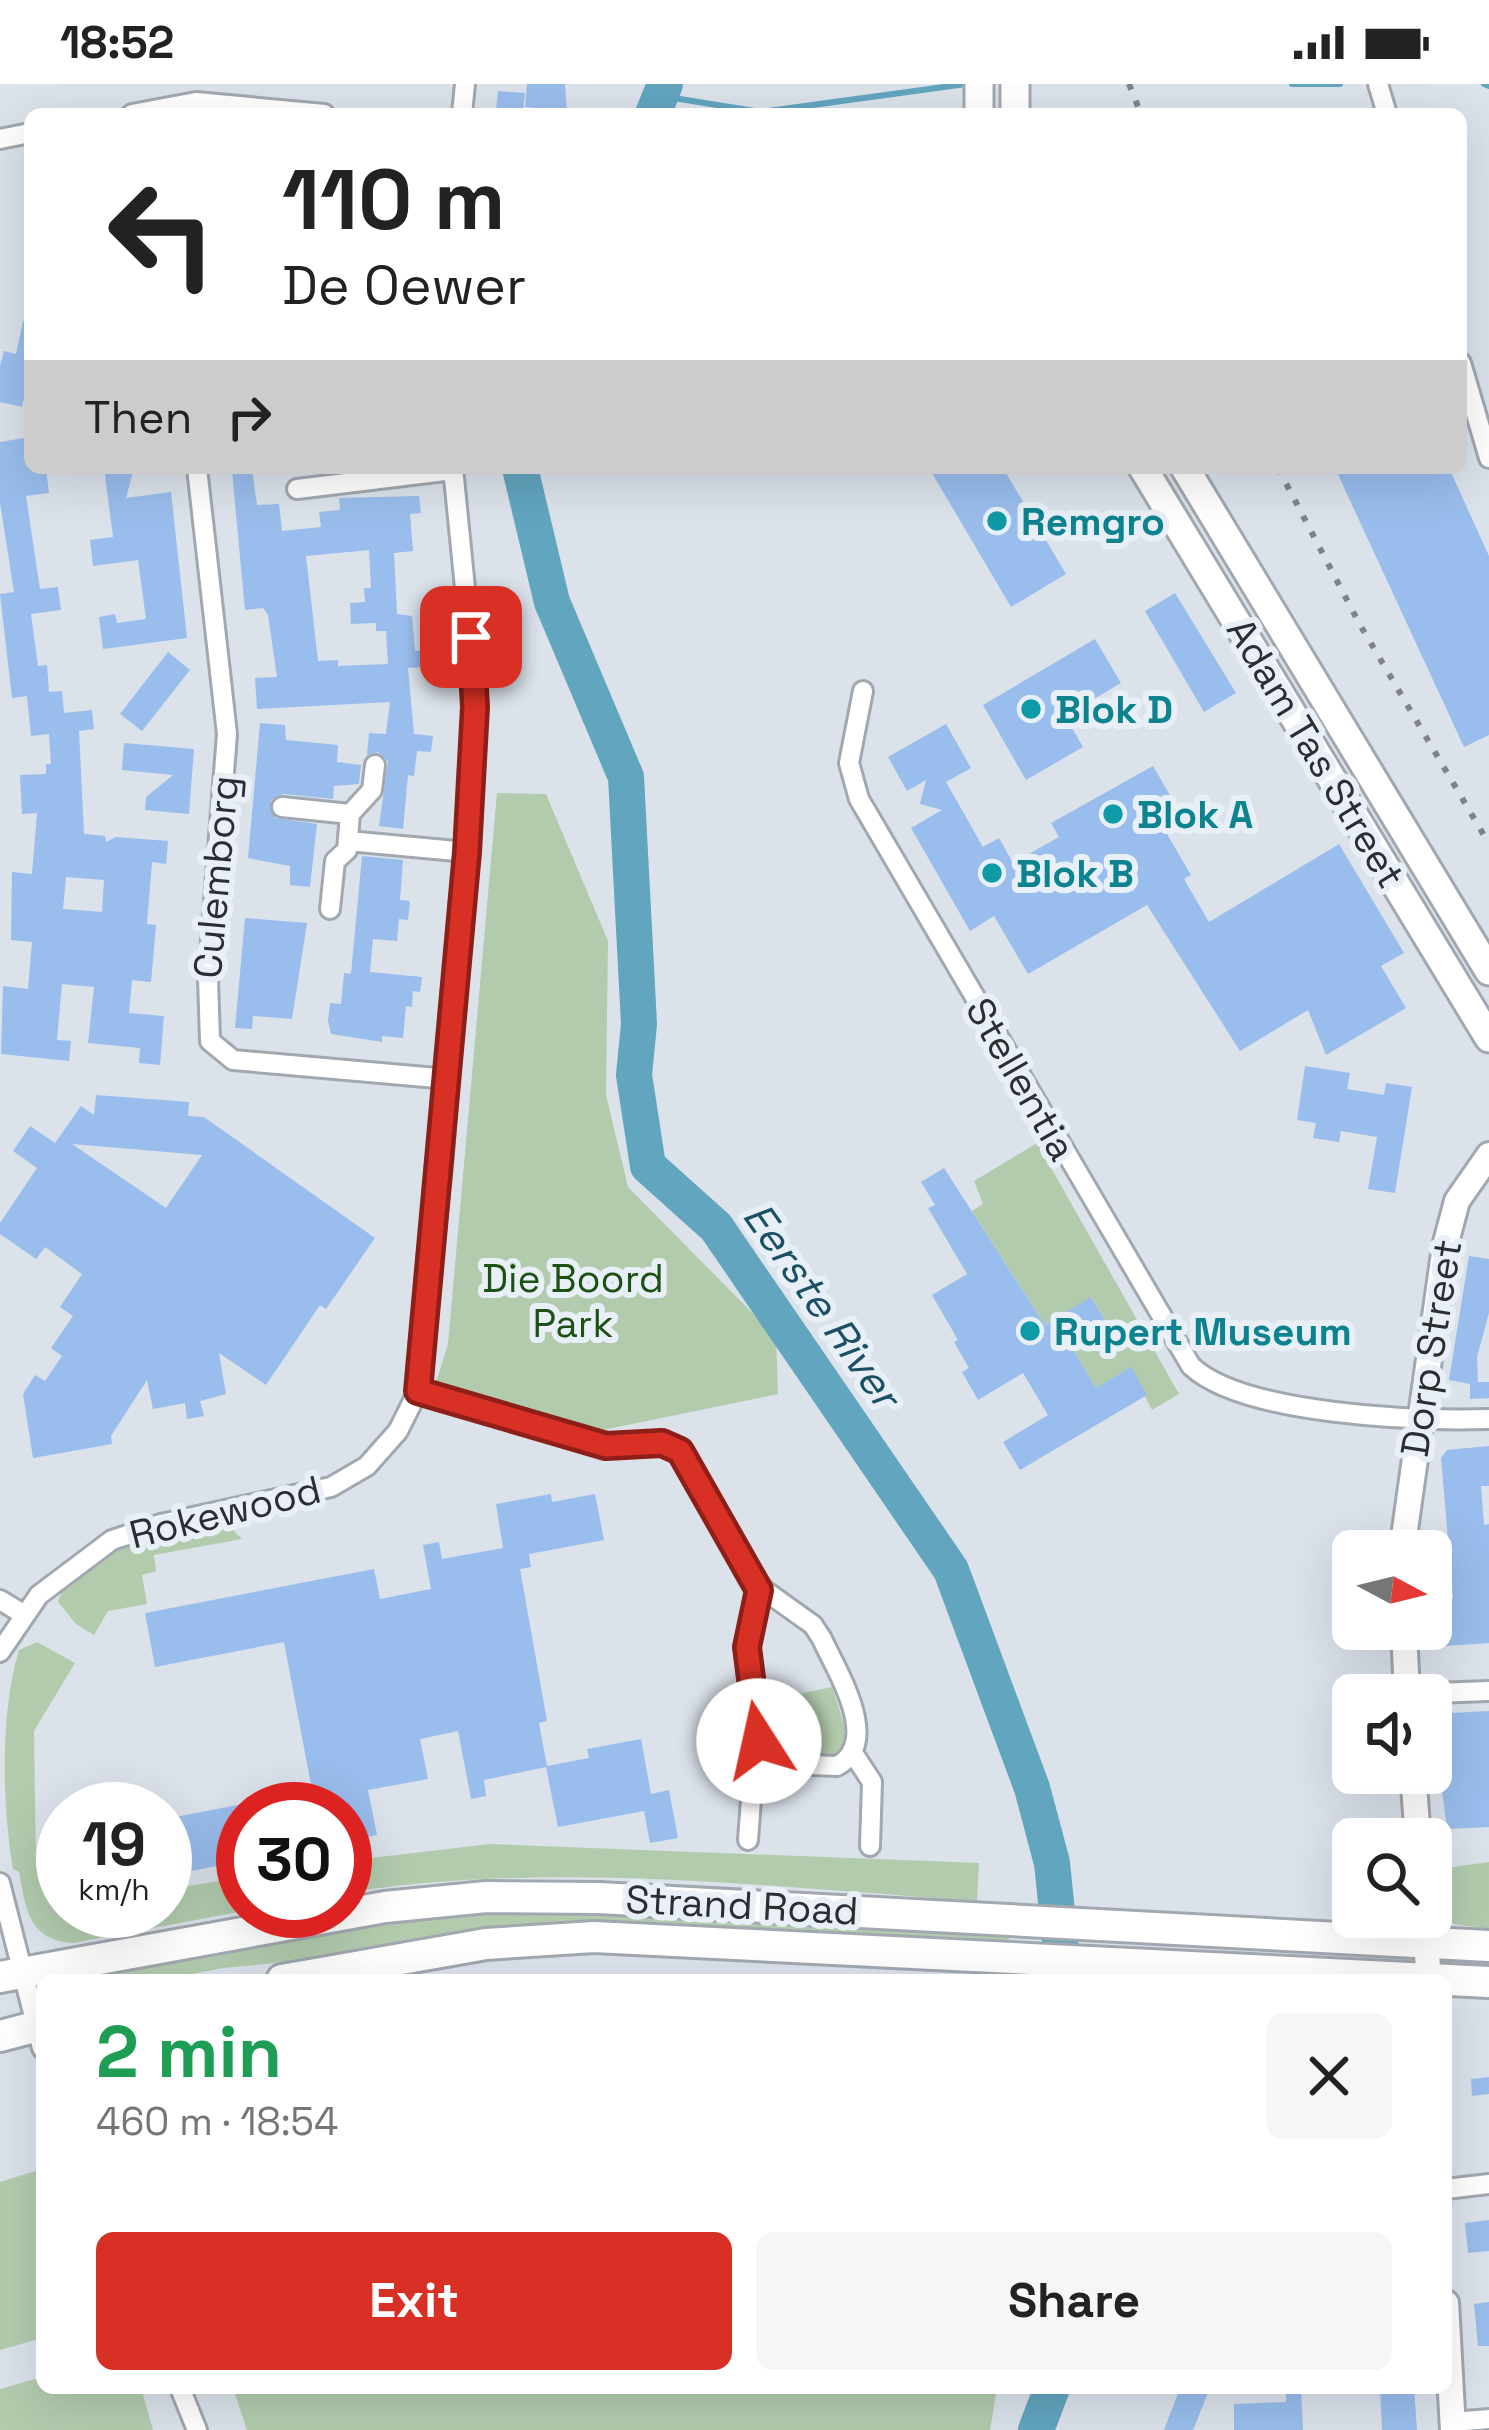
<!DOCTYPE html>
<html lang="en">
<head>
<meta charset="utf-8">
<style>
	:root { --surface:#fff; --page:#f6f6f6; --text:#222; --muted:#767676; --accent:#d93025 }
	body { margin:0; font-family:"Space Grotesk",sans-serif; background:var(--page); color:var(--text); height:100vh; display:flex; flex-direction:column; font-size:45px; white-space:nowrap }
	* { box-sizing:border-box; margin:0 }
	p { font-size:39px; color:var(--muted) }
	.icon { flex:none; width:66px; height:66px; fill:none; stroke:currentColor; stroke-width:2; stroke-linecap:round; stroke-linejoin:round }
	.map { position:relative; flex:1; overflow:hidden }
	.drawer { position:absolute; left:36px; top:1890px; width:1416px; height:420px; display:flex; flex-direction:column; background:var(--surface); border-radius:18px; box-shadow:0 12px 48px #0002 }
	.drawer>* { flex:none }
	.banner { position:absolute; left:24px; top:24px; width:1443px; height:366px; border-radius:18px; box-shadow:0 12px 48px #0002; background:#fff; color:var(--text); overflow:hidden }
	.needle { width:78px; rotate:97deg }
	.tools { position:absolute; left:1332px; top:1446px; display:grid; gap:24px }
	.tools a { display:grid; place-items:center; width:120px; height:120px; border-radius:18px; background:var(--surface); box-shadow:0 12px 48px #0002; font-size:60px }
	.speed { position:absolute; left:36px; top:1698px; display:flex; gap:24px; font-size:60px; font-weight:700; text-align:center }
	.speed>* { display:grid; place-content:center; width:156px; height:156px; border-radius:50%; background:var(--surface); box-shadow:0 12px 48px #0002; line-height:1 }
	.speed small { font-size:30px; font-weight:400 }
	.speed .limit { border:18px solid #d22; background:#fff; color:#111 }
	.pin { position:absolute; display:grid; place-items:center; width:102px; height:102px; color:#fff; margin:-51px; border-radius:24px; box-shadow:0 6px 18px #0006 }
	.me { position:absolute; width:132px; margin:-66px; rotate:350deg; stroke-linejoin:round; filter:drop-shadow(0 0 9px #0008) }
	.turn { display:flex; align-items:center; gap:42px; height:252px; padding:0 60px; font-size:54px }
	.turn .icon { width:156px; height:156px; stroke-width:2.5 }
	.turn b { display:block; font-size:84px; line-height:102px }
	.then { display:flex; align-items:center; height:114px; padding:0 60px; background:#0003; gap:24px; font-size:45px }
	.round { display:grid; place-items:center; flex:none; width:126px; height:126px; border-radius:18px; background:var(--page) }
	.summary { display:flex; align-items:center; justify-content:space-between; height:204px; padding:0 60px }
	h1 { font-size:72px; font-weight:800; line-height:90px; color:#1e9e55 }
	.button { display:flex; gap:24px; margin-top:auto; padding:24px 60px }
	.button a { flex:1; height:138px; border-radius:18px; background:var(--accent); color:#fff; font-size:48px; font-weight:800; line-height:138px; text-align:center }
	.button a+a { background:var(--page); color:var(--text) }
	.status { display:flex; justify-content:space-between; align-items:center; height:84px; padding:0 60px; background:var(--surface); direction:ltr }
	.status svg { height:33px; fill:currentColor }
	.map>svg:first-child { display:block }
	.green { fill:#b2cbad }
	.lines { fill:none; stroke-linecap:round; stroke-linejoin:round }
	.stream { stroke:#62a5bf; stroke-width:6 }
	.river { stroke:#62a5bf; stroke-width:36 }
	.building { fill:#99bdec; fill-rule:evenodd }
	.minor-casing { stroke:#a2a8b0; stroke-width:24 }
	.tertiary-casing { stroke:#a2a8b0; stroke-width:30 }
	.secondary-casing { stroke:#a2a8b0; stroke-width:33 }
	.primary-casing { stroke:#a2a8b0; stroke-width:36 }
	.minor { stroke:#fff; stroke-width:18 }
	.tertiary { stroke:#fff; stroke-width:24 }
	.secondary { stroke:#fff; stroke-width:27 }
	.primary { stroke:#fff; stroke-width:30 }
	.rail { stroke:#7f8388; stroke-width:6; stroke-dasharray:6 12; stroke-linecap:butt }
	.route-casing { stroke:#8d1f18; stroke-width:30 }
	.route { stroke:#d93025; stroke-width:21 }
	.culture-dot { fill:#0f9aa8; stroke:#e8eff7; stroke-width:4.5 }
	.labels { text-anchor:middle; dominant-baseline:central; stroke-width:12; stroke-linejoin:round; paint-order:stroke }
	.culture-label { font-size:39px; font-weight:bold; fill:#0d838f; stroke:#e8eff7; text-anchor:start }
	.street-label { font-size:39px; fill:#2b2d30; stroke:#e8eff7 }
	.park-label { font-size:39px; fill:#1d5114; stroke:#e8eff7 }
	.water-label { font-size:42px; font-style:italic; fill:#1a5064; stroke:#e8eff7 }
</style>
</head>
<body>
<div class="status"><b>18:52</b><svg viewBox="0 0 49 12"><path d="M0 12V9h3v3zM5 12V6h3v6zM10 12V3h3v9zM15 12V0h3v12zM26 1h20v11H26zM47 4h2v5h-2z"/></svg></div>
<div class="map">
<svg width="1489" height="2346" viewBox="0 0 1489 2346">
	<rect width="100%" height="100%" fill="#dbe2ea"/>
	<path class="green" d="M 497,709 L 546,710 L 608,857 L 606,1011 L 628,1103 L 776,1253 L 778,1310 L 598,1347 L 434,1305 L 448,1260 Z
		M 1037,1059 L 1179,1310 L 1152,1326 L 1130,1284 L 1096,1304 L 1074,1267 L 1110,1245 L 1092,1214 L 1045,1241 L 972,1127 L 983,1120 L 974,1097 Z
		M 226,1439 L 242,1455 L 154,1471 L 156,1487 L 142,1491 L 147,1520 L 108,1527 L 94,1551 L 76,1540 L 58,1518 C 75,1465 178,1448 226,1439 Z
		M 37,1558 L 75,1579 L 34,1647 L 36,1783 L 63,1805 L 63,1827 L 165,1827 L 165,1806 L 243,1793 L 244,1827 L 73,1859 C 29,1856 26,1826 19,1788 L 13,1785 C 2,1717 0,1629 19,1566 Z
		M 832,1603 L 849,1655 L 835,1674 L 778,1672 L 771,1667 L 761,1618 Z
		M 490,1760 L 979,1779 L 977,1817 C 768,1803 553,1776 345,1809 L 345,1777 Z
		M 1489,1778 L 1489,1845 L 1453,1840 L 1445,1823 L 1447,1784 Z
		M 568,1825 L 1009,1848 L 1009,1860 L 663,1843 L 223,1884 L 160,1896 L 64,1896 L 364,1839 Z
		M 42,2085 L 42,2254 L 0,2266 L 0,2098 Z
		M 42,2293 L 42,2304 L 141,2304 L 153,2346 L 0,2346 L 0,2305 Z
		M 233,2304 L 997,2304 L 990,2346 L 247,2346 Z"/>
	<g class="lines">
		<path class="stream" d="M 1292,0 L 1340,0
			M 1484,0 L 1489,2
			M 661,12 L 761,28 L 966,0"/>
		<path class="river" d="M 653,30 L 665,0
			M 520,384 L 552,518 L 626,693 L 639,940 L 634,991 L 648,1082 L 716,1143 L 951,1486 L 1032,1704 L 1052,1779 L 1064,1896
			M 1036,2346 L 1052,2304"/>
	</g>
	<path class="building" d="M 527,0 L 565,0 L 567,27 L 525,23 Z
		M 498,7 L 525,9 L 523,28 L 496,26 Z
		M 23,237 L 30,238 L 30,288 L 22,323 L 0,318 L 0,282 L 4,267 L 16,270 Z
		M 30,353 L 30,384 L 46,384 L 49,409 L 26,412 L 40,505 L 58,503 L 61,526 L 31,530 L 38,582 L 47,581 L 49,608 L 62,607 L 64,629 L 92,626 L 94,645 L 79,647 L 84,750 L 105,752 L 106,758 L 116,753 L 168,757 L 166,780 L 152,778 L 147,840 L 156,841 L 151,898 L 132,896 L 129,929 L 164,932 L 160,981 L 139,979 L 140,964 L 88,959 L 94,903 L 62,900 L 57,956 L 71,957 L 69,977 L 1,970 L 3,902 L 28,905 L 32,858 L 11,856 L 12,788 L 32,790 L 37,729 L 22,730 L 20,691 L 46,690 L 46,680 L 51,680 L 49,650 L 31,652 L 27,612 L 12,614 L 0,510 L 14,508 L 0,419 L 0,358 ZM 66,793 L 104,796 L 102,828 L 63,825 Z
		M 104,384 L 134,384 L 126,414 L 171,408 L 187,554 L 103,565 L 99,533 L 115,530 L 117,539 L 146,535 L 138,476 L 93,482 L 90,456 L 113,453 Z
		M 929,384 L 1003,384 L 1066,490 L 1011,523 Z
		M 1335,384 L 1449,384 L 1489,472 L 1489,651 L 1464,663 Z
		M 252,385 L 257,421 L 279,420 L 282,447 L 321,443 L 319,428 L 340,426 L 339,414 L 419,412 L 421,429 L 410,430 L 413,467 L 394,469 L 397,530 L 412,532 L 415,567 L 435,566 L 436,582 L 408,584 L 414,650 L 433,652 L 431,668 L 417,667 L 414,692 L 408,691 L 403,745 L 379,742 L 388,677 L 378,668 L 367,671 L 369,649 L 386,650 L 390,618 L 257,625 L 255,594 L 277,593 L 268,531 L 263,524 L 245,526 L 232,387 ZM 369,466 L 371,504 L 364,504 L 365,518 L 350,519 L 351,540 L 376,539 L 376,547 L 386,547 L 388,580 L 338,582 L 338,576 L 318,577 L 306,472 Z
		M 1175,509 L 1236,609 L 1204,628 L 1145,527 Z
		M 1095,555 L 1121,599 L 1065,632 L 1083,663 L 1026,696 L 983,621 Z
		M 168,568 L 190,586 L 142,647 L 120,630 Z
		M 260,639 L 285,641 L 286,656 L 338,661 L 337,678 L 361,681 L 359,700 L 334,702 L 333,715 L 283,710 L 271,716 L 275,734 L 317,740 L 310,803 L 290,801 L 290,782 L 248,774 Z
		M 946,640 L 971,684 L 946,698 L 983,763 L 999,754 L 1013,779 L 1059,753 L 1051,739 L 1153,682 L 1175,720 L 1156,731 L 1191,791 L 1184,795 L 1209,838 L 1339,760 L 1404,869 L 1381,882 L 1406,924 L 1326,971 L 1308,926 L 1240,967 L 1147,821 L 1028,890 L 994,832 L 970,847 L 911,744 L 942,726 L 920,720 L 926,696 L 907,707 L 888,673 Z
		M 124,659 L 194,665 L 189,730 L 145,726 L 146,713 L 173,691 L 122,686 Z
		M 362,772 L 403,776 L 400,816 L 410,817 L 408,836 L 399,835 L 397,857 L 373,855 L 370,888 L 422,893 L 420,908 L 413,907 L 412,923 L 406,922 L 403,954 L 382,952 L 382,958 L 331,950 L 328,937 L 330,919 L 341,920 L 344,889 L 351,890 Z
		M 245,834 L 307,839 L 292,935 L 253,932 L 252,945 L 235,944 Z
		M 1305,982 L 1350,989 L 1347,1005 L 1384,1011 L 1386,999 L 1412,1003 L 1395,1109 L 1368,1105 L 1377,1053 L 1341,1047 L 1339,1058 L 1313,1054 L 1316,1039 L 1297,1036 Z
		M 96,1011 L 189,1018 L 188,1032 L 204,1033 L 375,1154 L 326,1225 L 320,1221 L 266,1301 L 219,1269 L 226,1310 L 200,1317 L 204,1332 L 187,1335 L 185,1319 L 153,1325 L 147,1296 L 111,1352 L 112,1360 L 33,1374 L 23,1310 L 35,1291 L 45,1297 L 62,1272 L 51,1264 L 73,1232 L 60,1223 L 82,1190 L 45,1163 L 36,1175 L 0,1150 L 0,1139 L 37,1084 L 13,1067 L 30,1042 L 55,1059 L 81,1022 L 94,1031 ZM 72,1060 L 202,1071 L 166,1124 Z
		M 944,1084 L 1045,1241 L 1091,1213 L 1110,1245 L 1074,1267 L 1096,1304 L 1131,1283 L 1147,1311 L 1020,1386 L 1003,1358 L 1048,1331 L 1023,1289 L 978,1316 L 962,1288 L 969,1284 L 954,1258 L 958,1256 L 932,1211 L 967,1190 L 928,1124 L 935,1121 L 921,1098 Z
		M 1469,1172 L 1489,1175 L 1489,1229 L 1477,1273 L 1478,1298 L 1489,1298 L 1489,1314 L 1470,1315 L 1470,1300 L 1449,1296 Z
		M 1489,1362 L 1489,1402 L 1481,1402 L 1484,1441 L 1489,1440 L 1489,1559 L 1445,1562 L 1441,1515 L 1453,1514 L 1441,1374 L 1447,1366 Z
		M 551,1410 L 552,1418 L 595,1410 L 604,1456 L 529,1470 L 531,1483 L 520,1485 L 547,1637 L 539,1639 L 547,1682 L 589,1674 L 587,1665 L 641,1655 L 651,1710 L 669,1706 L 678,1754 L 650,1759 L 644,1727 L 558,1743 L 546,1683 L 484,1696 L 486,1712 L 471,1715 L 458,1647 L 420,1655 L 428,1695 L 368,1706 L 377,1751 L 345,1757 L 345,1725 L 255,1725 L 254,1717 L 312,1706 L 284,1558 L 155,1583 L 145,1529 L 374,1485 L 380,1515 L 431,1505 L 423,1461 L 439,1458 L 442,1475 L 503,1464 L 496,1420 Z
		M 1489,1627 L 1489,1743 L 1447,1745 L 1432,1630 Z
		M 243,1720 L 243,1777 L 165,1792 L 165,1735 Z
		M 1489,1993 L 1489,2010 L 1472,2012 L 1471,1995 Z
		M 1489,2136 L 1489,2167 L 1468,2169 L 1465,2139 Z
		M 1489,2218 L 1489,2262 L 1478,2262 L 1474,2220 Z
		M 1180,2304 L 1210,2304 L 1193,2346 L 1164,2346 Z
		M 1286,2304 L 1301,2304 L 1303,2346 L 1234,2346 L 1234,2320 L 1286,2318 Z
		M 1380,2304 L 1414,2304 L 1417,2346 L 1382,2346 Z"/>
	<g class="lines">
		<g class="minor-casing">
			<path id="minor" d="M 1378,0 L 1387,30
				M 132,30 L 196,18 L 324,30
				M 462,30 L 465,0
				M 0,55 L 30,49
				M 1461,279 L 1489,374
				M 197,384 L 227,650 L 208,894 L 210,957 L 233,976 L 448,995
				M 297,405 L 453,386
				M 863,607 L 849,679 L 859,715 L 1191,1282 C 1243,1331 1417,1337 1489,1335
				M 282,723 L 350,730 L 347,766 L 335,777 L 330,825
				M 350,730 L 372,706 L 375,681
				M 348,757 L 467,768
				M 418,1307 L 606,1362 L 661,1359 L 680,1367 L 750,1496 L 813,1541 L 822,1555 C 837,1588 882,1658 837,1682 L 787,1680 L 763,1667 L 747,1563 L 759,1506
				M 0,1516 L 23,1530
				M 0,1568 L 39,1511 L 112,1456 L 161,1440 L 331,1403 L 367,1382 L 398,1347 L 418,1307 L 442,1083 L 474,661 L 473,584 L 453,384
				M 1407,1610 L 1489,1607
				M 853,1669 L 872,1698 L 870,1762
				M 748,1756 L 753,1689 L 766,1670
				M 0,1799 L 42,1964
				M 1446,2105 L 1489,2100
				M 180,2304 L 197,2346
				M 1453,2338 L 1489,2335"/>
		</g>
		<g class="tertiary-casing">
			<path id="tertiary" d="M 1402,1467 L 1445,1162 L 1457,1117 L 1489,1071
				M 1404,1545 L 1407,1611
				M 1413,1689 L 1418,1755
				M 1424,1833 L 1429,1896
				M 1446,2219 L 1453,2346"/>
		</g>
		<g class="secondary-casing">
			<path id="secondary" d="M 979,0 L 979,30
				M 1015,0 L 1015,30
				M 1143,384 L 1489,954
				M 1185,384 L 1489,887"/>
		</g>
		<g class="primary-casing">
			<path id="primary" d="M 0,1893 L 385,1823 L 486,1813 L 599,1814 L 1489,1862
				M 282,1896 L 486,1860 L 594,1853 L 1489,1898
				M 0,1952 L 42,1941"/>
		</g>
		<use href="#minor" class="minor"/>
		<use href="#tertiary" class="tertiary"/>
		<use href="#secondary" class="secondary"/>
		<use href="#primary" class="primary"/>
		<path class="rail" d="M 1129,0 L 1141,30
			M 1278,384 L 1359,539 L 1489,760"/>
	</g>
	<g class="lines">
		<g class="route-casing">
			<path id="route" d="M 471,553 L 475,623 L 467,768 L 418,1307 L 606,1362 L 662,1359 L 680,1367 L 759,1506 L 747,1563 L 759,1657"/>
		</g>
		<use href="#route" class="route"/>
	</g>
	<g class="culture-dot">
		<circle cx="997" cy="437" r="12"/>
		<circle cx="1031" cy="625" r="12"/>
		<circle cx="1113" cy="730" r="12"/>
		<circle cx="992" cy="789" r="12"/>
		<circle cx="1030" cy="1247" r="12"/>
	</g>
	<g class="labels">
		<g class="culture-label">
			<text x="1021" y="437">Remgro</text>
			<text x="1055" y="625">Blok D</text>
			<text x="1137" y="730">Blok A</text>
			<text x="1016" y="789">Blok B</text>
			<text x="1054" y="1247">Rupert Museum</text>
		</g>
		<g class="street-label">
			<text transform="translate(1316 669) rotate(59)">Adam Tas Street</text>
			<text transform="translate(216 793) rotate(-85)">Culemborg</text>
			<text transform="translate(1021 995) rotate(60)">Stellentia</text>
			<text transform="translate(1431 1264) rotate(-81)">Dorp Street</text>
			<text transform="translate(225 1428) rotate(-14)">Rokewood</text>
			<text transform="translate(742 1821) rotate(3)">Strand Road</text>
		</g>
		<g class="park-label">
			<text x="573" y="1194">Die Boord<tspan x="573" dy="45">Park</tspan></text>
		</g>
		<g class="water-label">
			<text transform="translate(822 1221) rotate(55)">Eerste River</text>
		</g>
	</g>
</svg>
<div class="tools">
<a><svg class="needle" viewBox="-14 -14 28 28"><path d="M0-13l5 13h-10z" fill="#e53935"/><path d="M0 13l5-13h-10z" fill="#767676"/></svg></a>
<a><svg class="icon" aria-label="sound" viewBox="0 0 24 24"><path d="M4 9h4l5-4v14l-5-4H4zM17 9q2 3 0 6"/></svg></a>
<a><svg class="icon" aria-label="search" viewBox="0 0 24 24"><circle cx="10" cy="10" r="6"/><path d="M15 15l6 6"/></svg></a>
</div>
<div class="speed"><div>19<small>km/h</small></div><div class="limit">30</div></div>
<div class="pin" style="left:471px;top:553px;background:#d93025"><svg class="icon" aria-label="arrive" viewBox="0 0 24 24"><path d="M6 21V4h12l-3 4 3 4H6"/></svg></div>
<svg class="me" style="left:759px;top:1657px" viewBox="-20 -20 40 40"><circle r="19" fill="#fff"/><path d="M0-13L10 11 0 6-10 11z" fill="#d93025"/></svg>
<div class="banner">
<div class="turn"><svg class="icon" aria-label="left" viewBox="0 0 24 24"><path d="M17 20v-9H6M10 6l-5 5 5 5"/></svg><div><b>110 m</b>De Oewer</div></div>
<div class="then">Then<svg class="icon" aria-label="right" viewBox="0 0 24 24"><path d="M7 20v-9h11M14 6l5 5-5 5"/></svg></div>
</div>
<section class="drawer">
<div class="summary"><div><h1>2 min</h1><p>460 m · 18:54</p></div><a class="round"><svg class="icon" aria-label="close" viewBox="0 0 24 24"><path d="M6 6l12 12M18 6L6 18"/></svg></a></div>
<div class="button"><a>Exit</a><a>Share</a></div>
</section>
</div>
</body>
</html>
